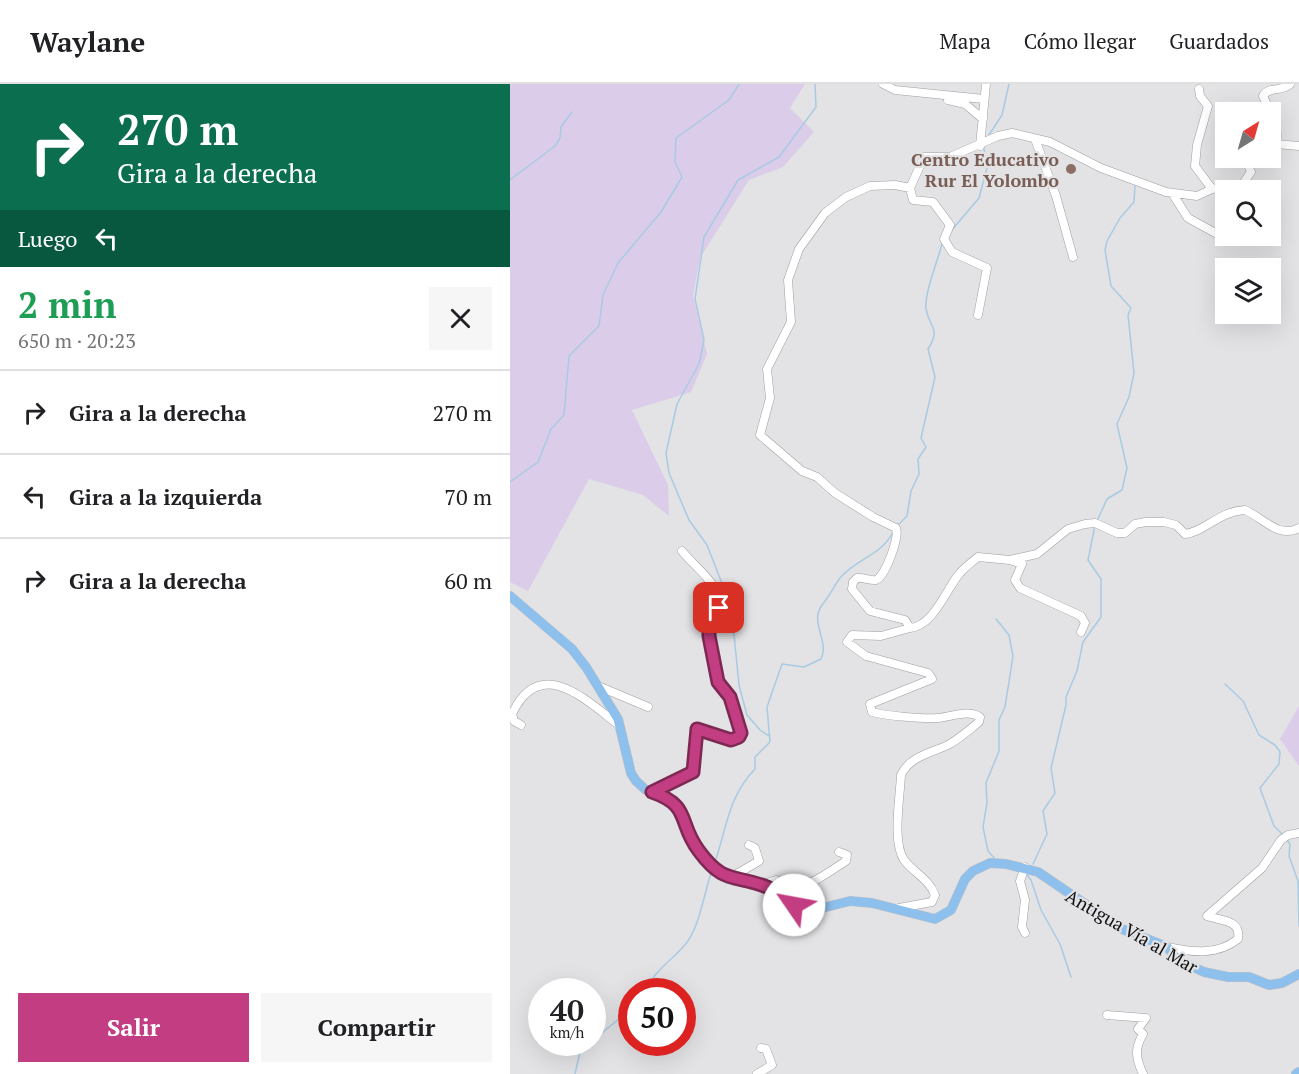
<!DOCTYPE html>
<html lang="es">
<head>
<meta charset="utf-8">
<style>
	:root { --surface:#fff; --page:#f6f6f6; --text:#202124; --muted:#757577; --line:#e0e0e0; --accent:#c23d81 }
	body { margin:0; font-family:"PT Serif",serif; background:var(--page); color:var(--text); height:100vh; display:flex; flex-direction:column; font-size:22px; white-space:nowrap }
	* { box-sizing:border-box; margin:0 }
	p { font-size:20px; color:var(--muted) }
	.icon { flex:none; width:33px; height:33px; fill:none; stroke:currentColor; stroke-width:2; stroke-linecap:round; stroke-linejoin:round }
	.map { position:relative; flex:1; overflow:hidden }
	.side { display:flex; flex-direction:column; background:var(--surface); width:510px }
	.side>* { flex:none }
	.guide { background:#0b6e4f; color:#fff; overflow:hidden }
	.needle { width:39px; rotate:37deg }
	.controls { position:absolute; left:705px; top:18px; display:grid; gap:12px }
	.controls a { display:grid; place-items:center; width:66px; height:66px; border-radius:0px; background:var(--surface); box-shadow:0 6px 24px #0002; font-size:30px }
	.speed { position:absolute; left:18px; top:894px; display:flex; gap:12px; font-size:30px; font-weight:700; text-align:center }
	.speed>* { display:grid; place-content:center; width:78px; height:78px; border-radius:50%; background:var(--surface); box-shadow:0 6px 24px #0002; line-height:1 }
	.speed small { font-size:15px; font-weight:400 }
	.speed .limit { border:9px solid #d22; background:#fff; color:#111 }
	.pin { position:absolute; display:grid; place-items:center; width:51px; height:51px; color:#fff; margin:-26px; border-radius:12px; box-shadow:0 3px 9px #0006 }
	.me { position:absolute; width:66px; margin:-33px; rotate:303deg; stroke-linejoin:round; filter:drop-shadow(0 0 4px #0008) }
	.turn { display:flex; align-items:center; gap:21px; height:126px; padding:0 18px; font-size:27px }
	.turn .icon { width:78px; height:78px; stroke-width:2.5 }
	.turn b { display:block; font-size:42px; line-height:51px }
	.then { display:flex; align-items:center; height:57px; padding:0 18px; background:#0003; gap:12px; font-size:22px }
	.round { display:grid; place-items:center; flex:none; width:63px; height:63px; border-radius:0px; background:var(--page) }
	.overview { display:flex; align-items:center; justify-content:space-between; height:102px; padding:0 18px }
	h1 { font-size:36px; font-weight:600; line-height:45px; color:#1e9e55 }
	.cta { display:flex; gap:12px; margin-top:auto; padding:12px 18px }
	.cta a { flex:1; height:69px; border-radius:0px; background:var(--accent); color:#fff; font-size:24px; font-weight:600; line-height:69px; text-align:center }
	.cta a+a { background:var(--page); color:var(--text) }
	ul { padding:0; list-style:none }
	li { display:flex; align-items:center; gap:18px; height:84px; padding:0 18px; border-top:2px solid var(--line) }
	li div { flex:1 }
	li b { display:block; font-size:22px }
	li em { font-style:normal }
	header { display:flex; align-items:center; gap:36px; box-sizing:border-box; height:84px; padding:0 30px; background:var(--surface); border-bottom:2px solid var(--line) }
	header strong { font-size:28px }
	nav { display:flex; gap:33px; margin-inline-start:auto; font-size:21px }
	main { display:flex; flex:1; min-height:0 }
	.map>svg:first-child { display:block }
	.green { fill:#dbcde9 }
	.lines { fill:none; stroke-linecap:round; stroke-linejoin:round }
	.stream { stroke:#a8cbe3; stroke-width:1.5 }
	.minor-casing { stroke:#9f9ea1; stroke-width:9 }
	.major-casing { stroke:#c1c1c1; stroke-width:10 }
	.minor { stroke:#fff; stroke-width:8 }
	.major { stroke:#8ec0ee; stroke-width:9 }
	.route-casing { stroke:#7e2854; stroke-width:15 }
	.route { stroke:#c23d81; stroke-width:10 }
	.education-dot { fill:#8d6e63; stroke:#e3e2e5; stroke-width:2 }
	.labels { text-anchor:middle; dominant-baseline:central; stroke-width:4.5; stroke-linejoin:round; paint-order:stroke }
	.education-label { font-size:18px; font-weight:bold; fill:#785e54; stroke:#e3e2e5; text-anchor:end }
	.street-label { font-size:18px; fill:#101011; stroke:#e3e2e5 }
</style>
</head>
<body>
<header>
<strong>Waylane</strong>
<nav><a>Mapa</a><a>Cómo llegar</a><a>Guardados</a></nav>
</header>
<main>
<section class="side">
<div class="guide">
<div class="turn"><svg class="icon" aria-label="right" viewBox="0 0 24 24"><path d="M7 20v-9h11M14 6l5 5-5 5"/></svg><div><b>270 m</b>Gira a la derecha</div></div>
<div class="then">Luego<svg class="icon" aria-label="left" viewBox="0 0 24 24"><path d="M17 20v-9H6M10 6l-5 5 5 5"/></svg></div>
</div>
<div class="overview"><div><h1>2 min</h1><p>650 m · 20:23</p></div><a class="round"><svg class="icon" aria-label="close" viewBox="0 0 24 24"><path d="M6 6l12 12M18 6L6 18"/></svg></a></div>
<ul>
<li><svg class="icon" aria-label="right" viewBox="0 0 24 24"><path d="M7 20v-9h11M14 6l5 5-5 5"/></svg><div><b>Gira a la derecha</b></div><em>270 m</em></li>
<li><svg class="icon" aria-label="left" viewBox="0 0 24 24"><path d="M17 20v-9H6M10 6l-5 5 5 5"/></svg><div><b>Gira a la izquierda</b></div><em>70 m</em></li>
<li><svg class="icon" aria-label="right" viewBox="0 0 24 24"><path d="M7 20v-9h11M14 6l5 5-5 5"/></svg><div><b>Gira a la derecha</b></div><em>60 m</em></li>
</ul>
<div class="cta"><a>Salir</a><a>Compartir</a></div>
</section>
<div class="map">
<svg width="789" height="990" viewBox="0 0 789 990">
	<rect width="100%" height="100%" fill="#e3e2e5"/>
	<path class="green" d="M 0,0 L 295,0 L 280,24 L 304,48 L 273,83 L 239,96 L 190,174 L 183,212 L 197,270 L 181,308 L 122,326 L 158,401 L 159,432 L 133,411 L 79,395 L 18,507 L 0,498 Z
		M 789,622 L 789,682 L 770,655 Z"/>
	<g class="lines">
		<path class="stream" d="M 479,51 L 492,31 L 499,0
			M 0,96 L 45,62 L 50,54 L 51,43 L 62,28
			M 441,147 L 469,114 L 477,84 L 474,64
			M 0,398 L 28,378 L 41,345 L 54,331 L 59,272 L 89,242 L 93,211 L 108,179 L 151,128 L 172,93 L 165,78 L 166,54 L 219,16 L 229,0
			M 587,437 L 597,415 L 612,406 L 617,384 L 607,340 L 619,313 L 624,289 L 618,231 L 621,224 L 601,202 L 595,166 L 597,157 L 610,134 L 624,118 L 625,102
			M 388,441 L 397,432 L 401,407 L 409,390 L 408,375 L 416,363 L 411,354 L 425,293 L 418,265 C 431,244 420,245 416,225 C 414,210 428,176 432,160
			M 715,600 L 733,617 L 749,651 L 765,661 L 770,668 L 769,680 L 750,704 L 764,742 L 772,750
			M 259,652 L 250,646 L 237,631 L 229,601 L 222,531 L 213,502 L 197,461 L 179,436 L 159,389 L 156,369 L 167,320 L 189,280 L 194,256 L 185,215 L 194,153 L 228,96 L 269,73 L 306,23 L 305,0
			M 777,756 L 780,760 L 779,772 L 788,797 L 789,842
			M 486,776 L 478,767 L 473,743 L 477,719 L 476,699 L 489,667 L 489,636 L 495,623 L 503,572 L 499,551 L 486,535
			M 205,778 C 217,743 218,713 245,685 L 245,673 L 260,658 L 257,623 L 272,580 L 294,583 L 311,575 C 320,557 299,539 312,521 C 319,513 324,502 330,494 C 347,474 371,472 383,448
			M 523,780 L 537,750 L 533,727 L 545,709 L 541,684 L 556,621 L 556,613 L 567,587 L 573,558 L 591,533 L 591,495 L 578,476 L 585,441
			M 517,791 L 521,796 L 531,826 L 550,860 L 561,893
			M 137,908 C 138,892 164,874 174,862 C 189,846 194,810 201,789
			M 82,957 L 109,935 L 122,941
			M 65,990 L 70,968 L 80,958"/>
		<g class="minor-casing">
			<path id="minor" d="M 373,0 L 385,6 L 474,15
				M 689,5 L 690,12 L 698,22 L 687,61 L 685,82 L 702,105
				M 438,16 L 455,20 L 473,35
				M 748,23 L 757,28
				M 525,55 L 546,112 L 563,173
				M 760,60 L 766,60 C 770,41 760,28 753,12 C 758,2 773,8 780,0
				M 766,60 L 789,62
				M 470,62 L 476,0
				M 400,104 L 403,116 L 423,118 L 440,141 L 434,155 L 442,168 L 477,184 L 468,231
				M 662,109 L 678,134 L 709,151
				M 500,476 L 512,480 L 505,496 L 510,504 L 571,532 L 575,539 L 571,548
				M 400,544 C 424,542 436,505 450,489 C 455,483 462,478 468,473 L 500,476 L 527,470 L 558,445 L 575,440 L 585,439 L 607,449 L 615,449 L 625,440 L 636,438 L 654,438 L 666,441 L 675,450 C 695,448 709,427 735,426 C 753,434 769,455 789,444
				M 88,602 L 138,623
				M 11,641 L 4,637 L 2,630 C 30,570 76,616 110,642
				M 142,708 L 183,688 L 187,645 L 221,656 L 229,653 L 231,649 L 220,613 L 208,598 L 199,552 C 199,541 207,536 209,526 C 213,501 185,484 172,467
				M 218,795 L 249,777 L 245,764 L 239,761
				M 250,801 L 266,796 L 288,804 C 307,797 319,788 336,777 L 337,771 L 329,768
				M 389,824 L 422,818 L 425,811 C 419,795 404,789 394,776 C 382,758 390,713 391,691 C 400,672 421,669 438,661 C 449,655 459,646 469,638 L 470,633 C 458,625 441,633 428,634 C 412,635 378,632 362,628 L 360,620 L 422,595 L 418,589 L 356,572 L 337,558 L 342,551 L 371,552 L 400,544 L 395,536 L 360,527 L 342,505 L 343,498 L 347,494 C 353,493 361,497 366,496 C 375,493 390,453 386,444 L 363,433 L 325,409 L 307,393 L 292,387 L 250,351 L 260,314 L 257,285 L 281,238 L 278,196 L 289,165 L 315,129 L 336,113 L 360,102 L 385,101 L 400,104 L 414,73 L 440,73 L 488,52 L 502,49 L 540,58 L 591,84 L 656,108 L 687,112 L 702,105 L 732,101 L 741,88 L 735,74
				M 515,849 L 512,843 L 515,816 L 510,797 L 515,783
				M 657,863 C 681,868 707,872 728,855 C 731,835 711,837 697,832 L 752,784 L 771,756 L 778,751 L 789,749
				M 597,931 L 636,934 L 628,945 L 633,950 C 624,965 626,975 633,990
				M 247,990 L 262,981 L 256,965 L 251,964"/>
		</g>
		<g class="major-casing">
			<path id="major" d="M 0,512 L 62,565 L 76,583 L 108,635 L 121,689 L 126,697 L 136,706 L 163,716 L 189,768 L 209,789 L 218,795 L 257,804 L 291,824 L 308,825 L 340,817 L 362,819 L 425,835 L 441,826 L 455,795 L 463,787 L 480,779 L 496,780 L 528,788 L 612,845 L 657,863 L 668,876 L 694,888 L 718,893 L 739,893 L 759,901 L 772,899 L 789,890
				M 786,990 L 789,988"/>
		</g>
		<use href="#minor" class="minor"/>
		<use href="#major" class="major"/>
	</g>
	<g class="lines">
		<g class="route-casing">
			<path id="route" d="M 209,524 L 199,545 L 199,552 L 208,598 L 220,613 L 231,649 L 229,653 L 221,656 L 187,645 L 183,688 L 142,708 C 182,722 167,738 189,767 C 214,801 224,790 257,803 C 267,808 275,816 284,821"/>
		</g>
		<use href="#route" class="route"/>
	</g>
	<circle class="education-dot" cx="561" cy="85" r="6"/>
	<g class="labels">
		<g class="education-label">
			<text x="549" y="75">Centro Educativo<tspan x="549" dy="21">Rur El Yolombo</tspan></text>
		</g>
		<g class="street-label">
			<text transform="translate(622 847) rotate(30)">Antigua Vía al Mar</text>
		</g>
	</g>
</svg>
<div class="controls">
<a><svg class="needle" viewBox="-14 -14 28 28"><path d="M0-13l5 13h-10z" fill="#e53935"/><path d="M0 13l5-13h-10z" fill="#757577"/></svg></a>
<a><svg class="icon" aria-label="search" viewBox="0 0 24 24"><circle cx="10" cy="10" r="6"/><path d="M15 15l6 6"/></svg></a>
<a><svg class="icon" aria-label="layers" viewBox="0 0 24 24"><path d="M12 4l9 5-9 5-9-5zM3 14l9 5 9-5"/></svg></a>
</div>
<div class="speed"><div>40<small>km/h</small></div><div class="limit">50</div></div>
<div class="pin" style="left:209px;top:524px;background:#d93025"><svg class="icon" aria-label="arrive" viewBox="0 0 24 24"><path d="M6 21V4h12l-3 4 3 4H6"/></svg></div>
<svg class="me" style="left:284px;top:821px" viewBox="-20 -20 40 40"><circle r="19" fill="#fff"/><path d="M0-13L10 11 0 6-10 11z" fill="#c23d81"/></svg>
</div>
</main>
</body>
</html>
